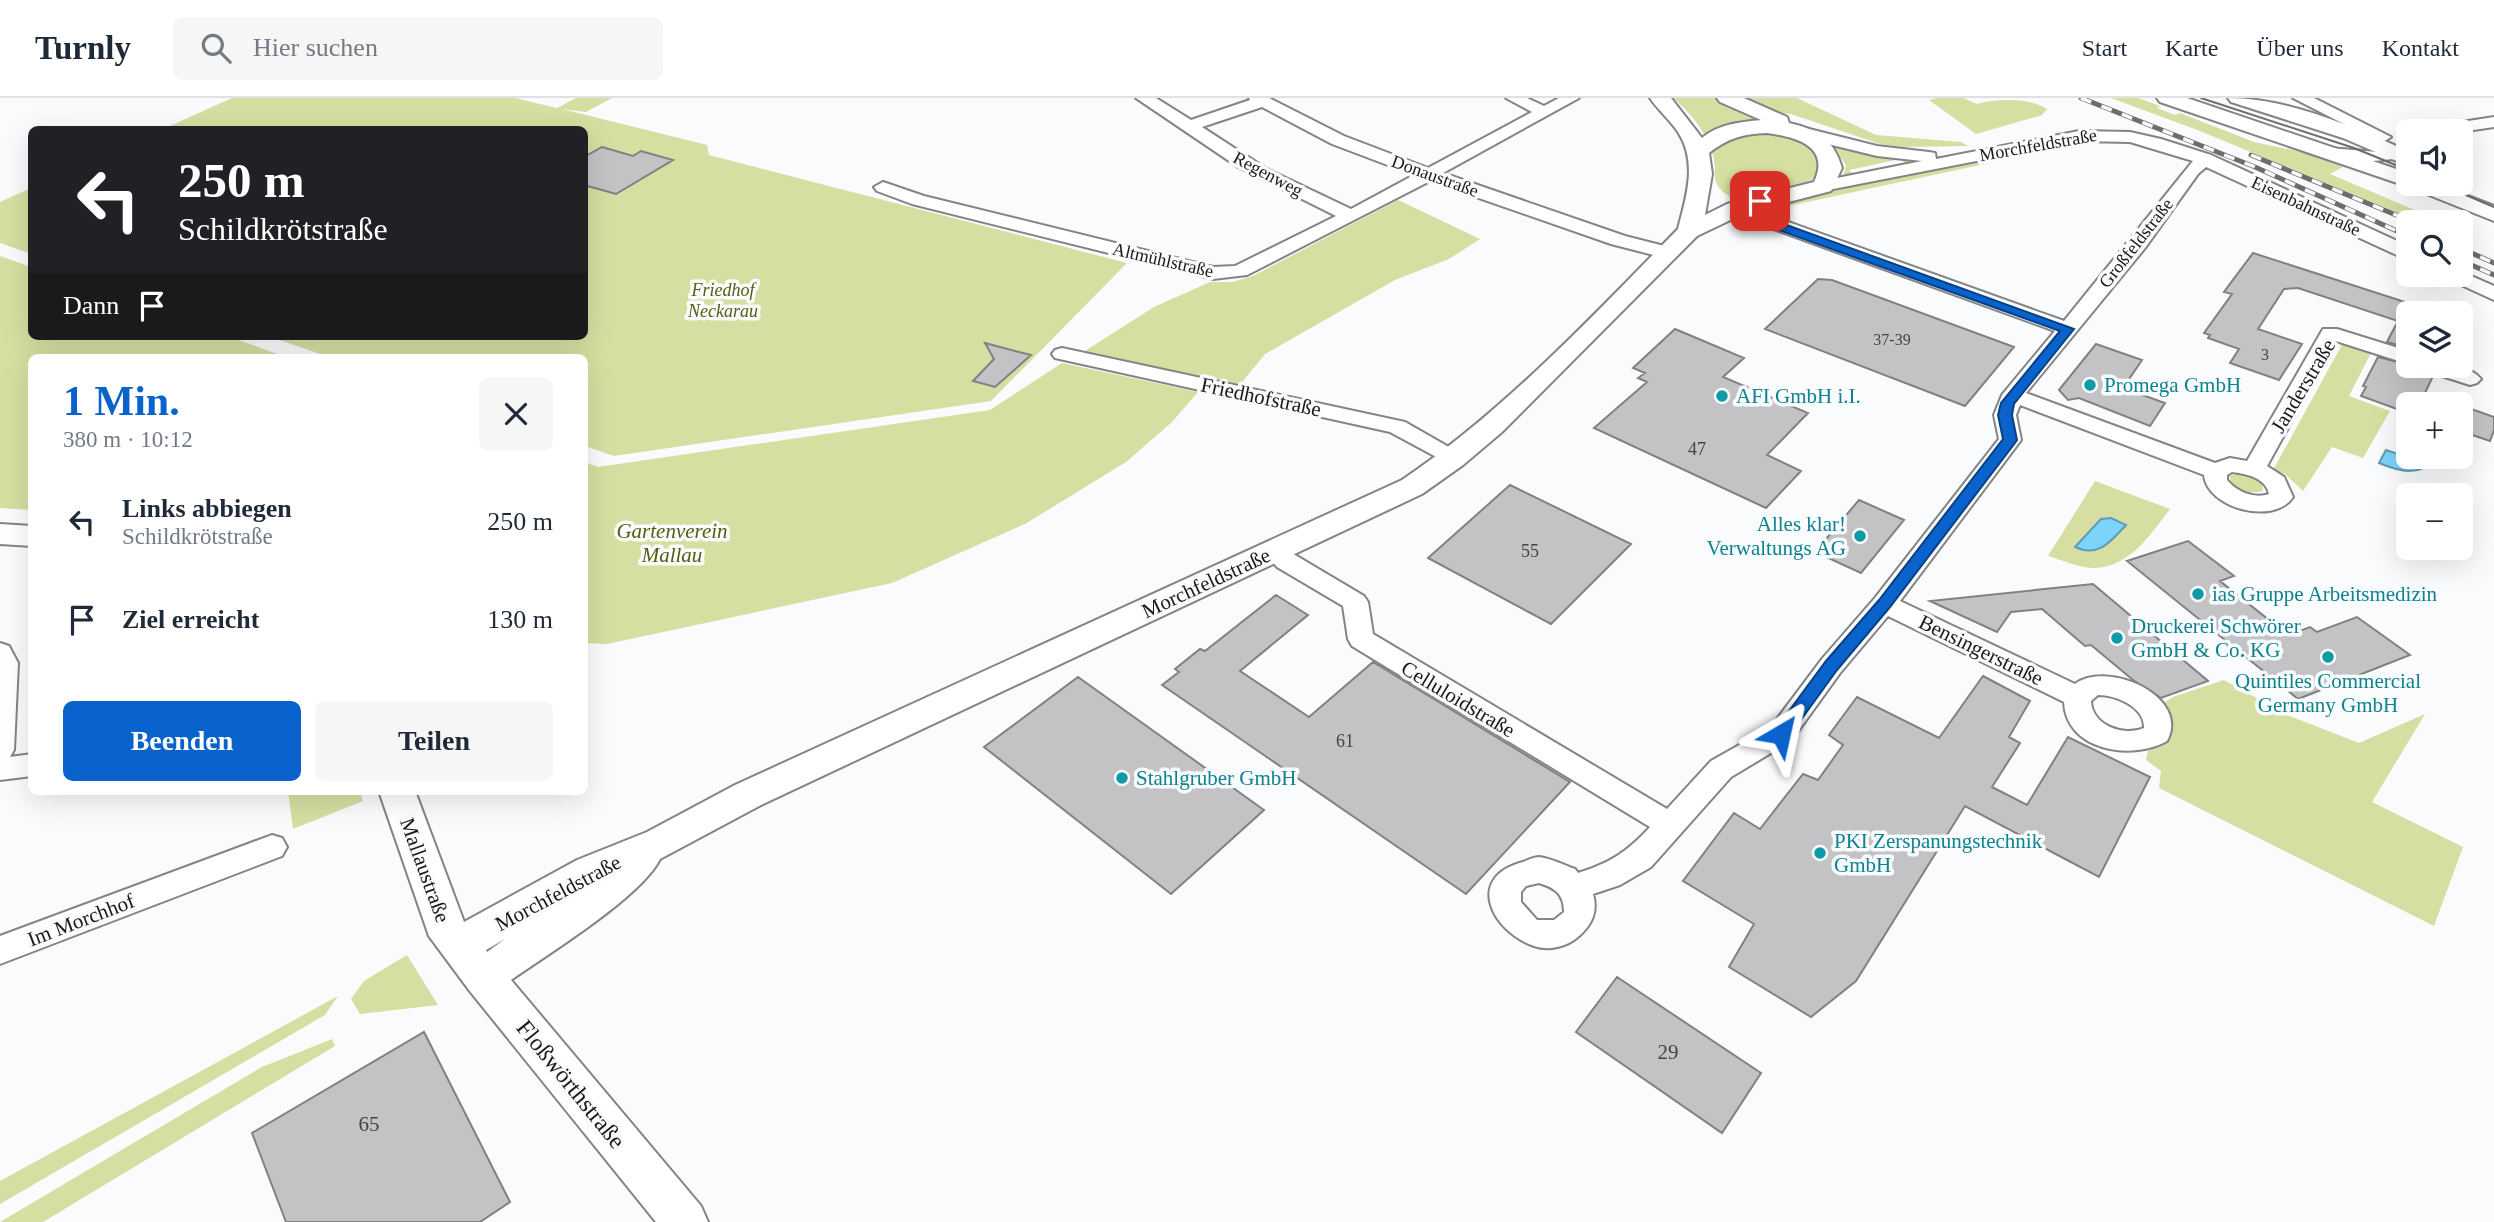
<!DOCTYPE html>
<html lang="de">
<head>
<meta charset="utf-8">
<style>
	:root { --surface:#fff; --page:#f6f6f7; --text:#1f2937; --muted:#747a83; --line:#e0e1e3; --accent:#0a63cc }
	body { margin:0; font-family:"Times New Roman",serif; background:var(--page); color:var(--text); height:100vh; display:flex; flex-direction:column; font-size:26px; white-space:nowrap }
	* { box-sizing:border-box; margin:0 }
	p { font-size:23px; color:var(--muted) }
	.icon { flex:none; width:38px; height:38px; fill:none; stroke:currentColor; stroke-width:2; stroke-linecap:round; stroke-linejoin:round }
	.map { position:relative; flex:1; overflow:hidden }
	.panel { position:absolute; left:28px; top:256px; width:560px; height:441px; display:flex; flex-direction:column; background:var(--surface); border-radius:10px; box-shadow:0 7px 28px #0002 }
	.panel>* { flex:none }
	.hud { position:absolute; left:28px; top:28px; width:560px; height:214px; border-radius:10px; box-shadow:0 7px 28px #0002; background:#202124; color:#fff; overflow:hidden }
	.buttons { position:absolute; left:2396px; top:21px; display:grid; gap:14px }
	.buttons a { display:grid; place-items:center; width:77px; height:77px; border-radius:10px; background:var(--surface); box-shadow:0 7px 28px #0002; font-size:35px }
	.pin { position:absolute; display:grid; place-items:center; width:60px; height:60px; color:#fff; margin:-30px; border-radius:14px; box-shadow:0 4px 10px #0006 }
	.me { position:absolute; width:77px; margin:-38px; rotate:36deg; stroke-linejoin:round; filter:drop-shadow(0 0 5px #0008) }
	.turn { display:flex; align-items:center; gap:24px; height:147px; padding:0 35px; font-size:32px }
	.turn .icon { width:91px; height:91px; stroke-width:2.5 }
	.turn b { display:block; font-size:49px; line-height:60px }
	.then { display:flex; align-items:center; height:66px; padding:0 35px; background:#0003; gap:14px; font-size:26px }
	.round { display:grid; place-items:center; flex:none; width:74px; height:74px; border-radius:10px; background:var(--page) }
	.headline { display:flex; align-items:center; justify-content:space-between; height:119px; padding:0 35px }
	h1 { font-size:42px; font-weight:600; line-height:52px; color:var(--accent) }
	.cta { display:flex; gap:14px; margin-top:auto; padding:14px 35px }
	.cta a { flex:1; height:80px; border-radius:10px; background:var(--accent); color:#fff; font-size:28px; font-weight:600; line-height:80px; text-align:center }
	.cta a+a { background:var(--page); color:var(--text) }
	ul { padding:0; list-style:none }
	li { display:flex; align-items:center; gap:21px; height:98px; padding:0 35px }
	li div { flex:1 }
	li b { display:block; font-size:26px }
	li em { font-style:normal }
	header { display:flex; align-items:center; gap:42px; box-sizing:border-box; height:98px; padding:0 35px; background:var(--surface); border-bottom:2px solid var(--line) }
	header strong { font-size:33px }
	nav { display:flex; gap:38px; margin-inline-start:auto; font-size:24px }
	.search { width:490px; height:63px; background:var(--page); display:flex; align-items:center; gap:18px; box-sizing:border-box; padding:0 24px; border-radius:10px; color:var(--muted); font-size:26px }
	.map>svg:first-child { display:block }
	.green { fill:#d6dea1 }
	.water { fill:#7dd4fa; stroke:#5f9cb6; stroke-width:2 }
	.building { fill:#c3c3c5; stroke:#818183; stroke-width:2 }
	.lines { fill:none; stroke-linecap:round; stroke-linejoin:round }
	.minor-casing { stroke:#838485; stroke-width:4 }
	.major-casing { stroke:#838485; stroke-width:4 }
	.minor { fill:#fff; fill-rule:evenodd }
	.major { fill:#fff; fill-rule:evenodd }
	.tram { stroke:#6d6d6e; stroke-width:2 }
	.rail-casing { stroke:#6d6d6e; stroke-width:5 }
	.rail { stroke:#fafbfd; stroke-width:3.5; stroke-dasharray:11; stroke-linecap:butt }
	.route { fill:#0a63cc; stroke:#064085; stroke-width:2 }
	.culture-dot { fill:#0f9aa8; stroke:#fafbfd; stroke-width:2.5 }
	.labels { text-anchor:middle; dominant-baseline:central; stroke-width:7; stroke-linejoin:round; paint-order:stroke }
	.far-number-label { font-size:16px; fill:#444 }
	.far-street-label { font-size:18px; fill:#191919; stroke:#fafbfd }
	.far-park-label { font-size:18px; font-style:italic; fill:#565c12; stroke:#fafbfd }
	.number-label { font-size:18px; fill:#444 }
	.culture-label { font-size:21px; fill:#0d838f; stroke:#fafbfd; text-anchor:start }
	.street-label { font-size:21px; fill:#191919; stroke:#fafbfd }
	.park-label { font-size:21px; font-style:italic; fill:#565c12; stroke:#fafbfd }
	.near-number-label { font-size:21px; fill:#444 }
	.near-street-label { font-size:24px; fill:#191919; stroke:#fafbfd }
</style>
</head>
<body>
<header>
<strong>Turnly</strong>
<div class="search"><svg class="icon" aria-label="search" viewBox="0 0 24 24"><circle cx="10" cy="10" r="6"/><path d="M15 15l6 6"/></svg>Hier suchen</div>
<nav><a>Start</a><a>Karte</a><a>Über uns</a><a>Kontakt</a></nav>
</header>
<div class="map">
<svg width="2494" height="1124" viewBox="0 0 2494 1124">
	<rect width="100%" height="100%" fill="#fafbfd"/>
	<path class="green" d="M 232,0 L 515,0 L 557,10 L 576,0 L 612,0 L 586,14 L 562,11 L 707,47 L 709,57 L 1127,165 L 991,303 L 614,358 L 585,348 L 584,259 L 329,259 L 268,238 L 584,238 L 584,32 L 161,32 Z
		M 1673,0 L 1715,0 L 1821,53 L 1822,76 C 1803,88 1740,113 1721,92 C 1712,83 1716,73 1714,62 C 1711,39 1690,14 1673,0 Z
		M 1739,0 L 1797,0 L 1876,37 L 1961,44 L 1968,48 L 1902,49 L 1880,46 L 1791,16 L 1776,15 Z
		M 1937,0 L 1963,0 L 1977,6 C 1999,0 2030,0 2047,11 L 2042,17 L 1976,36 L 1929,2 Z
		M 2111,0 L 2138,0 L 2160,8 L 2157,10 L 2175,17 L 2180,15 L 2254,44 L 2310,56 L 2343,69 L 2330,76 L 2443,124 L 2420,124 L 2200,33 Z
		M 1832,47 L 1916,64 L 1908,67 L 1900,61 L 1849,72 L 1855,78 L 1843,79 L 1846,67 Z
		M 2016,55 L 2022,58 L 1770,112 L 1772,105 L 1783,100 Z
		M 31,90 L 31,156 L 0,145 L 0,104 Z
		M 1398,102 L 1480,141 L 1449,161 L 1395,182 L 1265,256 L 1239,288 L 1085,253 L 1154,209 L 1210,184 L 1232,184 L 1253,178 Z
		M 0,158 L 31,169 L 32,238 L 228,238 L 286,259 L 32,259 L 31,412 L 0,410 Z
		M 2344,243 L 2372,253 L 2349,298 L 2390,313 L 2363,360 L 2332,349 L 2303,393 L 2285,376 L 2273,372 Z
		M 1062,265 L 1198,294 L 1172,324 L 1126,364 L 1025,426 L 892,485 L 607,546 L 585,545 L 585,364 L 598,369 L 990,312 Z
		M 2241,375 L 2262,384 L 2263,393 L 2249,395 L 2233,388 L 2229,378 Z
		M 2095,383 L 2170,411 C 2150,437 2132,467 2096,470 C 2082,471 2062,462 2048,458 Z
		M 2224,582 L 2287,617 L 2359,645 L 2425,616 L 2372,704 L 2463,749 L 2434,828 L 2159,690 L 2161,673 L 2146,662 L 2148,653 L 2168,642 L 2171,633 L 2160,607 L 2173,599 Z
		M 288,693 L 360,693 L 363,703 L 293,731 Z
		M 407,857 L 438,907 L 360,916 L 351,901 L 364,883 Z
		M 338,898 L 325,917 L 0,1106 L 0,1083 Z
		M 332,941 L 335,948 L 43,1124 L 0,1124 L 262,969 Z"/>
	<path class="water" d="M 2408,351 L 2408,359 L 2436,359 C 2422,379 2400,374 2379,365 L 2386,352 L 2404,358 Z
		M 2111,420 L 2126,427 C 2111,443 2099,460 2075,449 L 2101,421 Z"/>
	<path class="building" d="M 602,49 L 633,58 L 641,53 L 673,62 L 616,96 L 584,87 L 584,59 Z
		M 2253,155 L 2408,205 L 2408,250 L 2387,244 L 2398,223 L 2298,190 L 2284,191 L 2258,231 L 2302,246 L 2279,282 L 2230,265 L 2239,251 L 2208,240 L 2210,237 L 2204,235 L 2232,196 L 2224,194 Z
		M 1818,181 L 1832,182 L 2014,249 L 1965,308 L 1765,231 Z
		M 1675,231 L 1744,260 L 1723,279 L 1808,315 L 1767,357 L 1801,373 L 1766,410 L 1594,330 L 1647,284 L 1638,280 L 1645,275 L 1633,270 Z
		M 985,245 L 1015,253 L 1031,257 L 995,289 L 973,283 L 994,261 Z
		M 2096,246 L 2142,262 L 2123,290 L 2165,305 L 2150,328 L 2079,300 L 2068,302 L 2059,292 Z
		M 2378,259 L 2418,269 L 2422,275 L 2433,278 L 2420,306 L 2408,306 L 2408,315 L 2361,298 L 2366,289 L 2363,288 Z
		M 2460,307 L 2494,319 L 2494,332 L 2490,343 L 2460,333 Z
		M 1510,387 L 1631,446 L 1551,526 L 1428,460 Z
		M 1859,402 L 1904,422 L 1861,475 L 1815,454 Z
		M 2188,443 L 2234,478 L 2220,483 L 2288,537 L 2310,529 L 2317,534 L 2357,519 L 2410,557 L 2298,601 L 2127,463 Z
		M 2093,486 L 2208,583 L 2161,600 L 2133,582 L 2091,547 L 2085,548 L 2042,511 L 2011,514 L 1997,534 L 1930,503 Z
		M 1276,497 L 1308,517 L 1240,573 L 1309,619 L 1373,564 L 1570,684 L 1466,796 L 1162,587 L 1179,574 L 1175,571 L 1200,551 L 1205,553 Z
		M 1983,578 L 2030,603 L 2009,639 L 2020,645 L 1992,689 L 2027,707 L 2068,639 L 2150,679 L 2099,779 L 1965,708 L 1856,883 L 1811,919 L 1729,869 L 1754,826 L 1683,783 L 1734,715 L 1760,731 L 1803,676 L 1818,682 L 1843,647 L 1829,637 L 1857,599 L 1939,640 Z
		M 1078,579 L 1264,712 L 1171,796 L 984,649 Z
		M 1617,879 L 1761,975 L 1722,1035 L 1576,934 Z
		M 424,934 L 510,1104 L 480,1124 L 286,1124 L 252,1035 Z"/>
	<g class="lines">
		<g class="minor-casing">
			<path id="minor" d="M 1136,0 L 1156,0 L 1191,22 L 1250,2 L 1249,0 L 1269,0 L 1344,38 L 1428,70 L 1532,14 L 1506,0 L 1527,0 L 1544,8 L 1559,0 L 1579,0 L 1443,75 L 1625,138 L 1676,151 L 1678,155 L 1669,161 L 1611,146 L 1430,83 L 1247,177 L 1213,181 L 912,106 L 877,93 L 874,89 L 883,84 L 924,98 L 1213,169 L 1235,168 L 1336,118 L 1238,69 ZM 1262,9 L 1332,46 L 1414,77 L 1351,111 L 1265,70 L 1202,29 Z
				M 2293,0 L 2314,0 L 2391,39 L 2383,44 L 2377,43 Z
				M 2494,19 L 2494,29 L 2460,34 L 2428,33 L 2436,28 Z
				M 1801,29 L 1877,48 L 1929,54 L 1935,55 L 1936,61 L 2079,33 L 2130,34 L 2161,41 L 2211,57 L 2408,148 L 2408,161 L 2401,159 L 2206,69 L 2198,76 L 2145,150 L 2026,295 L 2215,365 L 2230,360 L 2247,363 L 2323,231 L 2337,231 L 2408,253 L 2408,266 L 2336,243 L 2267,368 L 2284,379 L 2293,399 C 2274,428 2207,410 2204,377 L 2020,307 L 2016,317 L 2021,342 L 1900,503 L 2075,586 C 2107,562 2191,598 2167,643 C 2132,663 2066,653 2064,604 L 1888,518 L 1840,575 L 1791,643 L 1731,679 L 1651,769 L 1620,787 L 1593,796 C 1598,814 1592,826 1579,838 C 1567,849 1549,853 1534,848 C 1491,833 1465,779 1523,764 C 1528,762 1534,759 1539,759 C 1550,760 1564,767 1575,771 L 1578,775 C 1610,765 1627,754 1650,729 L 1352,548 L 1348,541 L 1343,508 L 1277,469 L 1263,453 L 1266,447 L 1275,445 L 1284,447 L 1295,457 L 1364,498 L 1368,504 L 1373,536 L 1667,711 L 1711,663 L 1771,629 L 1822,561 L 1875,500 L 1999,341 L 1994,317 L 2002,297 L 2055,233 L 1729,115 L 1726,111 L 1729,107 L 1741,107 L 2064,223 L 2193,63 L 2130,44 L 2079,43 L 1823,93 L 1814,88 L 1817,84 L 1922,63 L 1877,58 L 1795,38 L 1793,34 ZM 2232,374 C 2247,376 2266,380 2269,396 C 2254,401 2237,394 2227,382 L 2227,377 ZM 2098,597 C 2116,597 2145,609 2144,630 C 2123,639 2092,627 2091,603 ZM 1539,785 C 1555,790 1564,796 1564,814 L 1554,822 L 1537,822 L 1521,804 L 1521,794 L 1526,788 Z
				M 2408,49 L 2408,59 C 2389,62 2334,69 2320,55 L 2329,50 L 2378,54 Z
				M 2460,173 L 2494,188 L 2494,202 L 2448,181 L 2445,177 L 2460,177 Z
				M 1062,250 L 1405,324 L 1461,356 L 1464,361 L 1461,366 L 1453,368 L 1390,334 L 1055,260 L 1052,256 L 1055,252 Z
				M 2420,268 C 2438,268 2468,265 2481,281 L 2477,285 L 2470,287 L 2423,272 Z
				M 0,545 L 9,548 L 18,565 L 14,652 L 10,659 L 32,656 L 32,678 L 0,682 Z
				M 272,737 L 282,740 L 287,749 L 282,758 L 0,866 L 0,838 Z"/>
		</g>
		<g class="major-casing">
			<path id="major" d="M 1650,0 L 1671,0 L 1702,40 C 1719,26 1740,24 1761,22 L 1720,4 L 1717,0 L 1744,0 L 1787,19 L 1789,25 C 1817,31 1834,42 1842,70 L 1831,93 L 1743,116 L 1697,138 L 1502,334 L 1463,367 L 1422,396 L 761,707 L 660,761 C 641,799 548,856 511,882 L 701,1108 L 708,1124 L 656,1124 L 469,892 L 429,838 L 379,693 L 415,693 L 464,824 L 577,762 L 647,734 L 735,687 L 1402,382 C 1503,314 1593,218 1678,131 C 1686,99 1698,65 1678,34 C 1670,22 1658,12 1650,0 ZM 1767,35 C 1796,39 1831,48 1814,84 L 1727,106 L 1705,117 L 1712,76 L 1709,55 C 1728,40 1743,36 1767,35 ZM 505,841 L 487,854 L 486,852 Z
				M 2157,0 L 2187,0 L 2408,75 L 2408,86 L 2437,86 L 2494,108 L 2494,123 L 2409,89 L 2160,4 Z
				M 2228,0 C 2289,0 2352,29 2408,53 L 2408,68 L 2343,40 L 2231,4 Z
				M 0,426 L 32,428 L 32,448 L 0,446 Z"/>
		</g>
		<use href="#minor" class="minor"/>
		<use href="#major" class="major"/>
		<path class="tram" d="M 2201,0 L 2354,50 L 2408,72
			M 2440,86 L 2494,109"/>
		<g class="rail-casing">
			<path id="rail" d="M 2081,0 L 2255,69 L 2408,138
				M 2251,57 L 2413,124
				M 2460,150 L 2494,165
				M 2460,162 L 2494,177"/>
		</g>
		<use href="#rail" class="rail"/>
	</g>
	<path class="route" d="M 1760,99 L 1764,100 L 1770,115 L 1781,125 L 2074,231 L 2014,306 L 2012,317 L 2017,342 L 2015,345 L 1890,509 L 1837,572 L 1787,641 L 1775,641 L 1773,636 L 1775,632 L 1826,563 L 1879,502 L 2003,341 L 1998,317 L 2001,305 L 2060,233 L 1773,130 L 1760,116 L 1755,103 Z"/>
	<g class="culture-dot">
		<circle cx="2090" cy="287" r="7"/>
		<circle cx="1722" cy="298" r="7"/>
		<circle cx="1860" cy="438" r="7"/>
		<circle cx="2198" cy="496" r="7"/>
		<circle cx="2117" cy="540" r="7"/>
		<circle cx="2328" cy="559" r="7"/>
		<circle cx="1122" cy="680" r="7"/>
		<circle cx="1820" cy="755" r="7"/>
	</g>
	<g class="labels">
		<g class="far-number-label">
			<text x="1892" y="241">37-39</text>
			<text x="2265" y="256">3</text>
		</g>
		<g class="far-street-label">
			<text transform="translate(2038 47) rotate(-10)">Morchfeldstraße</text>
			<text transform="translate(1268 76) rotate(28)">Regenweg</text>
			<text transform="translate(1435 78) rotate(20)">Donaustraße</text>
			<text transform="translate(2306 108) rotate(25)">Eisenbahnstraße</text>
			<text transform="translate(2136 145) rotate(-52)">Großfeldstraße</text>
			<text transform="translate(1163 162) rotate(13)">Altmühlstraße</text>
		</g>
		<g class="far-park-label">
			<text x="723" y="192">Friedhof<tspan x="723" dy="21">Neckarau</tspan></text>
		</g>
		<g class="number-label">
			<text x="1697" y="351">47</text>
			<text x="1530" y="453">55</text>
			<text x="1345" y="643">61</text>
		</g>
		<g class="culture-label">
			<text x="2104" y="287">Promega GmbH</text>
			<text x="1736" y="298">AFI GmbH i.I.</text>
			<text x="1846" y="426" text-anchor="end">Alles klar!<tspan x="1846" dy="24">Verwaltungs AG</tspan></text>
			<text x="2212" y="496">ias Gruppe Arbeitsmedizin</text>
			<text x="2131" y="528">Druckerei Schwörer<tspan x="2131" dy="24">GmbH &amp; Co. KG</tspan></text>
			<text x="2328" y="583" text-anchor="middle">Quintiles Commercial<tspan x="2328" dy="24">Germany GmbH</tspan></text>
			<text x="1136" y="680">Stahlgruber GmbH</text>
			<text x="1834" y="743">PKI Zerspanungstechnik<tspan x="1834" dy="24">GmbH</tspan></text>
		</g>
		<g class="street-label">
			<text transform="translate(2303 288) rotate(-59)">Janderstraße</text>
			<text transform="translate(1261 299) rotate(12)">Friedhofstraße</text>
			<text transform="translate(1206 485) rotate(-25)">Morchfeldstraße</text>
			<text transform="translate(1981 552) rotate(26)">Bensingerstraße</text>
			<text transform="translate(1458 601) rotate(31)">Celluloidstraße</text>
			<text transform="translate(425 772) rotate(70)">Mallaustraße</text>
			<text transform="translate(558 795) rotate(-28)">Morchfeldstraße</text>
			<text transform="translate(81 822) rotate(-21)">Im Morchhof</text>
		</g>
		<g class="park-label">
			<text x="672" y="433">Gartenverein<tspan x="672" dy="24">Mallau</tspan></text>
		</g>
		<g class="near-number-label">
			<text x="1668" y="954">29</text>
			<text x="369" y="1026">65</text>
		</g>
		<g class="near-street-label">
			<text transform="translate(571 986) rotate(51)">Floßwörthstraße</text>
		</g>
	</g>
</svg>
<div class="buttons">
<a><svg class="icon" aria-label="sound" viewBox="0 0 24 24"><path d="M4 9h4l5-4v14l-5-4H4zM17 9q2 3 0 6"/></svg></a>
<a><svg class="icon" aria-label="search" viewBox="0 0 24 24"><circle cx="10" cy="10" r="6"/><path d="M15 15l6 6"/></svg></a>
<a><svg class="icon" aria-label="layers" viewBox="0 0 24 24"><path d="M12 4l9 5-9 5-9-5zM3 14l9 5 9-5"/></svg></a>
<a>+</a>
<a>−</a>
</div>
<div class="pin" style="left:1760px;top:103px;background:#d93025"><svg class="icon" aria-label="arrive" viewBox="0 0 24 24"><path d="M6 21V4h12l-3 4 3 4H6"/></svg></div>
<svg class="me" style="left:1781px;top:636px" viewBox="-20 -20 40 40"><path d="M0-17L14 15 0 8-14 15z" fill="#0a63cc" stroke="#fff" stroke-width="4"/></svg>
<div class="hud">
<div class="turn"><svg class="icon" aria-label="left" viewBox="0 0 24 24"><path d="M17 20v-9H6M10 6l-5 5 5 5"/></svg><div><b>250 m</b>Schildkrötstraße</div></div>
<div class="then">Dann<svg class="icon" aria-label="arrive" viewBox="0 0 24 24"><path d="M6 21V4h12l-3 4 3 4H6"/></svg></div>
</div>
<section class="panel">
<div class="headline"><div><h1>1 Min.</h1><p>380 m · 10:12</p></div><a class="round"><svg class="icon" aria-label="close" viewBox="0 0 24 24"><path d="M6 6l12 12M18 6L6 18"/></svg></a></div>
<ul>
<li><svg class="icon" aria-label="left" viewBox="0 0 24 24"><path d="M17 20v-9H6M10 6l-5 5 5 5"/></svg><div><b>Links abbiegen</b><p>Schildkrötstraße</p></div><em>250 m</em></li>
<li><svg class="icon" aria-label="arrive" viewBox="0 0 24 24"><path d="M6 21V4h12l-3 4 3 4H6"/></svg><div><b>Ziel erreicht</b></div><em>130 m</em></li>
</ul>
<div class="cta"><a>Beenden</a><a>Teilen</a></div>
</section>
</div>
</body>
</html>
